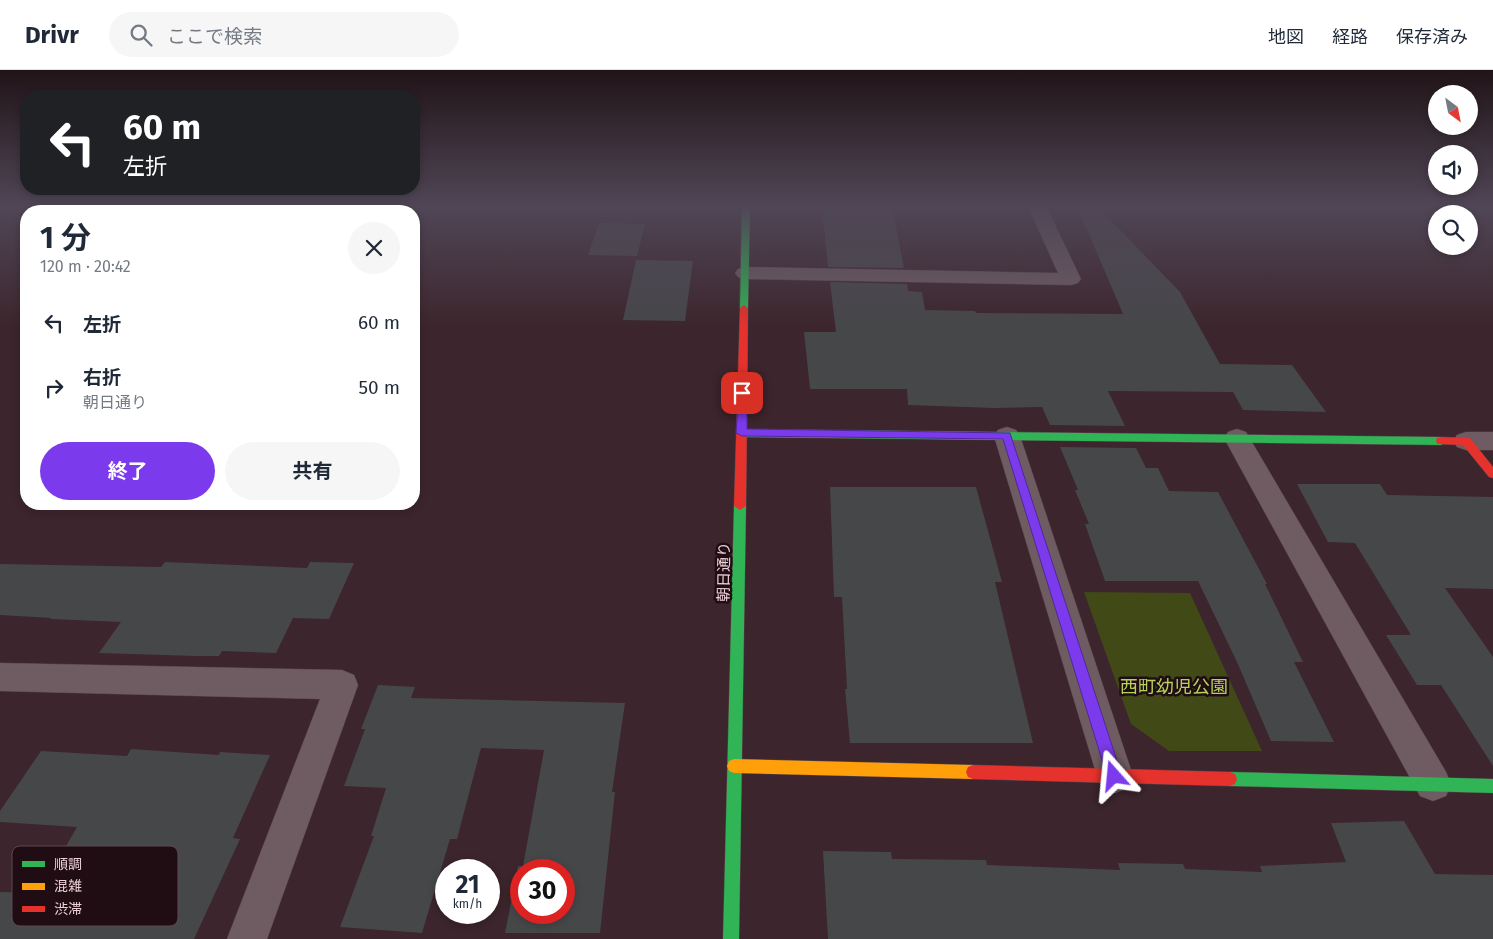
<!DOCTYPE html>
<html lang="ja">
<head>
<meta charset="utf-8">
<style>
	:root { --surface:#fff; --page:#f6f6f7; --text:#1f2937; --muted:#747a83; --line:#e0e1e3; --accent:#7c3aed }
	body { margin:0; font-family:"Fira Sans","Noto Sans JP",sans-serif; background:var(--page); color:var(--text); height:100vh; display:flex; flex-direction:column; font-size:19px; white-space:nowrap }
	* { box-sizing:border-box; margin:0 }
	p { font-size:16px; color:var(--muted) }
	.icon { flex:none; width:28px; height:28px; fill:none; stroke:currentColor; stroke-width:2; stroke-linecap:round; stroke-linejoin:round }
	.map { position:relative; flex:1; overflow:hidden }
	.sheet { position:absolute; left:20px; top:135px; width:400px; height:305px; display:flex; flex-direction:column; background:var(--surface); border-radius:20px; box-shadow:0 2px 8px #0003 }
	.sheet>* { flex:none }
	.guide { position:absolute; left:20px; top:20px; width:400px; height:105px; border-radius:20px; box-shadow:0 2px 8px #0003; background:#202124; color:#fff; overflow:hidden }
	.needle { width:32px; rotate:148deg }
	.fabs { position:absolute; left:1428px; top:15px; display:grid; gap:10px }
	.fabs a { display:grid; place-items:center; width:50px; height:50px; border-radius:50%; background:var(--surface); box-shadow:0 2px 8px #0003; font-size:25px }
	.speed { position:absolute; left:435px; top:789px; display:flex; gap:10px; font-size:25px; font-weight:700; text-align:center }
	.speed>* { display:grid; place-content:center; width:65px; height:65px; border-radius:50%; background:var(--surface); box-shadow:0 2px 8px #0003; line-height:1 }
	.speed small { font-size:12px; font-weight:400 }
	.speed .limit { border:8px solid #d22; background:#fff; color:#111 }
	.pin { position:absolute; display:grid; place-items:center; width:42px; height:42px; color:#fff; margin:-21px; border-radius:10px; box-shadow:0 2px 8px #0006 }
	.me { position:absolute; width:55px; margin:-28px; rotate:342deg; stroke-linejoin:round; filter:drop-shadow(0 0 4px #0008) }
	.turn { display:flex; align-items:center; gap:18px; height:105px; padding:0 20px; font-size:22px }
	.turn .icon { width:65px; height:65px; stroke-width:2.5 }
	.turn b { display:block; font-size:35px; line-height:42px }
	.round { display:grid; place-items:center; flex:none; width:52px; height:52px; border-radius:26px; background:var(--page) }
	.overview { display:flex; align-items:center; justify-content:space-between; height:85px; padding:0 20px }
	h1 { font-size:30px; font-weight:700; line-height:38px }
	.action { display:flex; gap:10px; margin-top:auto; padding:10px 20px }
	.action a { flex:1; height:58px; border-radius:30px; background:var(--accent); color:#fff; font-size:20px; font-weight:700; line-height:58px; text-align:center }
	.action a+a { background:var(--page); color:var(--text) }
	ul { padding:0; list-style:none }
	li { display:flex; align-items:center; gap:15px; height:65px; padding:0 20px }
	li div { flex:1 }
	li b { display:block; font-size:19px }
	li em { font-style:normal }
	header { display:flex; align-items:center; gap:30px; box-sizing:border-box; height:70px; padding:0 25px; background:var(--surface); border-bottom:1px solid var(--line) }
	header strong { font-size:24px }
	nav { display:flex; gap:28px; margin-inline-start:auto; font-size:18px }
	.search { width:350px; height:45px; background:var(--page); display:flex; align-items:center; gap:12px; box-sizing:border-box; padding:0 18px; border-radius:28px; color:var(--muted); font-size:19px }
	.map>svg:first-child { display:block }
	.green { fill:#414917 }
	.building { fill:#464749; fill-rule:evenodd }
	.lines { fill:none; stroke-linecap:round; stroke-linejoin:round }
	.street-casing { stroke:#564148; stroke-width:1 }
	.fast-casing { stroke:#564148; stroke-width:1 }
	.slow-casing { stroke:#564148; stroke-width:1 }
	.jam-casing { stroke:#564148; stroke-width:1 }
	.street { fill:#6e5c62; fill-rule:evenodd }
	.fast { fill:#30b455; fill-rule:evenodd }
	.slow { fill:#ff9f0a; fill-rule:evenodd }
	.jam { fill:#e5322d; fill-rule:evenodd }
	.route { fill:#7c3aed; stroke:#51269a }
	.labels { text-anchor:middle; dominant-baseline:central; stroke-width:5; stroke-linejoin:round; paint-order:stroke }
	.street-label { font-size:15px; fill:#eed1d8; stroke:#200d13 }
	.near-park-label { font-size:18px; fill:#b5d25a; stroke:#200d13 }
	.key { fill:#200d13; stroke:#5e484e; stroke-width:1 }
	.key-label { font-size:14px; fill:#eed1d8 }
</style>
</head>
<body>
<header>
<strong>Drivr</strong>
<div class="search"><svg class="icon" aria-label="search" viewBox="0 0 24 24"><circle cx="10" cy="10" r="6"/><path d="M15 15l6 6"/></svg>ここで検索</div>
<nav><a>地図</a><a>経路</a><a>保存済み</a></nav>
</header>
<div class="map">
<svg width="1493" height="869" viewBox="0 0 1493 869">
	<rect width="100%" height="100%" fill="#3c252c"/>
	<path class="green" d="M 1084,522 L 1190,523 L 1262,681 L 1169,681 L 1131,654 Z"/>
	<path class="building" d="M 822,136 L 892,136 L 904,198 L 828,197 Z
		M 1077,136 L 1097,136 L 1180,222 L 1220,294 L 1292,295 L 1326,342 L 1243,340 L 1233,322 L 1108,321 L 1125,356 L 1050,355 L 1042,337 L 994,338 L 908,335 L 907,319 L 810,319 L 804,262 L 836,262 L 830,212 L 907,214 L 908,221 L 922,222 L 925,240 L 975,241 L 976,243 L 1123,244 Z
		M 599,153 L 645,154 L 637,186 L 588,185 Z
		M 636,190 L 693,191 L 685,251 L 623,250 Z
		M 1060,377 L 1136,378 L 1146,398 L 1158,398 L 1169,421 L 1218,422 L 1267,514 L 1265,514 L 1303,592 L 1294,592 L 1334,672 L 1271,671 L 1237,592 L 1198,511 L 1105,511 L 1085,454 L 1089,454 L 1075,420 L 1078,420 Z
		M 1297,414 L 1380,414 L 1387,425 L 1493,427 L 1493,519 L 1445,518 L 1493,587 L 1493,696 L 1441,615 L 1417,615 L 1386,565 L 1411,565 L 1355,473 L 1328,472 Z
		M 830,417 L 976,417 L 1002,512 L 995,512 L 1033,673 L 850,673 L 845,619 L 847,619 L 842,527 L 834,527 Z
		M 165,492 L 307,498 L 310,492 L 354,493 L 329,549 L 293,548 L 276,583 L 222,581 L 219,586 L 195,586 L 99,583 L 121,552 L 50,549 L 52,548 L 0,545 L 0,494 L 161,497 Z
		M 378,615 L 415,617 L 411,628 L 625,633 L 612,722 L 615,722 L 600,863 L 505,863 L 518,796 L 523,796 L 544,680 L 481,678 L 457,769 L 450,769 L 422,863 L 340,857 L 374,766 L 371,766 L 386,718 L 344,716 L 365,659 L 361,659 ZM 521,800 L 564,800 L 564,842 L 521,842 Z
		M 131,679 L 219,685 L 220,682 L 270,685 L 233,768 L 240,769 L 194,869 L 0,869 L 0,822 L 39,823 L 77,757 L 0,752 L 0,741 L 41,681 L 127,686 Z
		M 1404,751 L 1435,804 L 1493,805 L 1493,869 L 828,869 L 823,781 L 891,782 L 892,789 L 986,790 L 987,795 L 1120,800 L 1118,793 L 1183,794 L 1185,799 L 1262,802 L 1260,796 L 1346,792 L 1331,753 Z"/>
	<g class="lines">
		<g class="street-casing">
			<path id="street" d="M 1028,136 L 1046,136 L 1081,209 L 1078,213 L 1071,215 L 745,209 L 738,207 L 735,203 L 738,199 L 745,197 L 1058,203 Z
				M 1007,357 L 1016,360 L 1020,366 L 1133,706 L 1128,718 L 1115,723 L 1102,718 L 1097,706 L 994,366 L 998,360 Z
				M 1237,359 L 1246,362 L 1446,702 L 1451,714 L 1446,726 L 1433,731 L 1420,726 L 1224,368 L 1228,362 Z
				M 1466,362 L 1493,362 L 1493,380 L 1466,380 L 1457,377 L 1453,371 L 1457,365 Z
				M 0,593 L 342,600 L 354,605 L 358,615 L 267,869 L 227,869 L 320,629 L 0,621 Z"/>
		</g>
		<g class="fast-casing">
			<path id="fast" d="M 742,136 L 750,136 L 748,238 L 744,241 L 740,238 Z
				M 742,359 L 1441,367 L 1446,371 L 1441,375 L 742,367 L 737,363 Z
				M 740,432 L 746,436 L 739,869 L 723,869 L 734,436 Z
				M 1230,702 L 1493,709 L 1493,723 L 1230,716 L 1225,714 L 1223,709 L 1225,704 Z"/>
		</g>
		<g class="slow-casing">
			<path id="slow" d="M 734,689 L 973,695 L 978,697 L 980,702 L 978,707 L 973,709 L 734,703 L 729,701 L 727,696 L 729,691 Z"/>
		</g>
		<g class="jam-casing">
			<path id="jam" d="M 744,235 L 748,238 L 746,436 L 740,440 L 734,436 L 740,238 Z
				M 1441,367 L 1470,368 L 1493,397 L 1493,408 L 1489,407 L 1463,375 L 1437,374 L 1436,371 L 1437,368 Z
				M 973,695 L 1230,702 L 1235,704 L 1237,709 L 1235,714 L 1230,716 L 973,709 L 968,707 L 966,702 L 968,697 Z"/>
		</g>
		<use href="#street" class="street"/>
		<use href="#fast" class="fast"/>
		<use href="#slow" class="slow"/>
		<use href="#jam" class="jam"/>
	</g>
	<linearGradient id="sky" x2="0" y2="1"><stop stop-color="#211418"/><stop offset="0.53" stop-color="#504656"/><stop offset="1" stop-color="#504656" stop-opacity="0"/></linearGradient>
	<rect width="1493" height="258" fill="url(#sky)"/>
	<path class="route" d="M 739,320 L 742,320 L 747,323 L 747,359 L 1010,363 L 1122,706 L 1120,711 L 1114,713 L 1109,711 L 1107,706 L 1003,369 L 742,366 L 736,363 Z"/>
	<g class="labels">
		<g class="street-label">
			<text transform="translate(724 502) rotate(-89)">朝日通り</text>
		</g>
		<g class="near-park-label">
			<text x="1174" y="617">西町幼児公園</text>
		</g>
	</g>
	<rect x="12" y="776" width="166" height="80" rx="8" class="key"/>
	<rect x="22" y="791" width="23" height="6" fill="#30b455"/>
	<rect x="22" y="813" width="23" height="7" fill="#ff9f0a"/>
	<rect x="22" y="836" width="23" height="6" fill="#e5322d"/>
	<g class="key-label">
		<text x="54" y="799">順調</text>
		<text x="54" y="821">混雑</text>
		<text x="54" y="844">渋滞</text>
	</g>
</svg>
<div class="fabs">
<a><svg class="needle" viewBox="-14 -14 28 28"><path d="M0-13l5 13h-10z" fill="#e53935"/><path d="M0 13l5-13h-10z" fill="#747a83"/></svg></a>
<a><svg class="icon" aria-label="sound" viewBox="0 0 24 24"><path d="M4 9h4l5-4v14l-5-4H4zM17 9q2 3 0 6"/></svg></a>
<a><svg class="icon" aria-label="search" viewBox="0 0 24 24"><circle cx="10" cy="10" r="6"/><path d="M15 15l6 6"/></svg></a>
</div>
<div class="speed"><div>21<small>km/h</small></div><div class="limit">30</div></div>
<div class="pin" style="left:742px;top:323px;background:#d93025"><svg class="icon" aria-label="arrive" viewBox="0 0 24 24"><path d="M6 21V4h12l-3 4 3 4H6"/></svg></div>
<svg class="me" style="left:1114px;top:706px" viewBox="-20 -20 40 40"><path d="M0-17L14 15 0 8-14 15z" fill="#7c3aed" stroke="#fff" stroke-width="4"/></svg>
<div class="guide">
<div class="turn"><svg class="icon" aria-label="left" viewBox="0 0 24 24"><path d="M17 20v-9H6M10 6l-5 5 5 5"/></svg><div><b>60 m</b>左折</div></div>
</div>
<section class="sheet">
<div class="overview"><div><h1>1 分</h1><p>120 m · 20:42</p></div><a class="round"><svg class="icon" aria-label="close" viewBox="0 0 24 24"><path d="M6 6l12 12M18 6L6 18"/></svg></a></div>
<ul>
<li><svg class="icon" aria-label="left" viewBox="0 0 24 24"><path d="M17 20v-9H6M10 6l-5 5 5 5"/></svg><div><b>左折</b></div><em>60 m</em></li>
<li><svg class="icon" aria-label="right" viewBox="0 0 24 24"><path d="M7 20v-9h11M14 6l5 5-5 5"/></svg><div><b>右折</b><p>朝日通り</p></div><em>50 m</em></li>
</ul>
<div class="action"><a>終了</a><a>共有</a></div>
</section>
</div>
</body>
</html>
